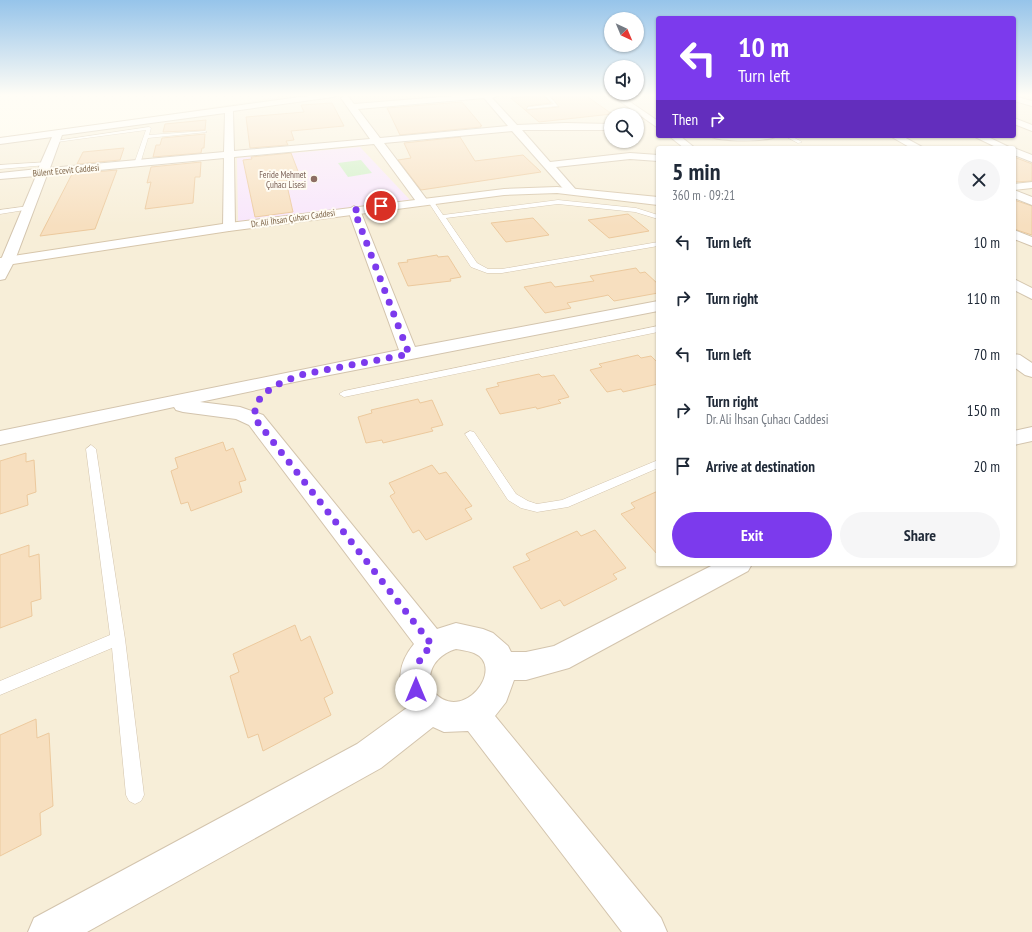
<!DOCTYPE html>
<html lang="en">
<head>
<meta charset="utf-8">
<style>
	:root { --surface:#fff; --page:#f6f6f7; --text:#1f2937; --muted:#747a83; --accent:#7c3aed }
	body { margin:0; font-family:"PT Sans Narrow",sans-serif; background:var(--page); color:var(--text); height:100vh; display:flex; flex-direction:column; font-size:15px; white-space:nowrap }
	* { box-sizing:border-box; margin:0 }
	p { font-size:13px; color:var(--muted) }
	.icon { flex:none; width:22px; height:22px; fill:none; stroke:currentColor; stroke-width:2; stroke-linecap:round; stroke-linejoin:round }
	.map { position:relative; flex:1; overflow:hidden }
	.details { position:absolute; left:656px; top:146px; width:360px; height:420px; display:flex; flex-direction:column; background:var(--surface); border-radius:4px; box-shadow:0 1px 3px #0004 }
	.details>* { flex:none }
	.top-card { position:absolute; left:656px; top:16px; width:360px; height:122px; border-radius:4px; box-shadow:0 1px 3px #0004; background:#7c3aed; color:#fff; overflow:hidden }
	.needle { width:26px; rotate:136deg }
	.controls { position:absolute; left:604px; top:12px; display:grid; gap:8px }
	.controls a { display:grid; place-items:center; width:40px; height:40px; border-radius:50%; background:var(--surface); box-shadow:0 1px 3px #0004; font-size:20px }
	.pin { position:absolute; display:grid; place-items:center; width:34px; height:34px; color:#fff; margin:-17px; border:2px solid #fff; border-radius:50%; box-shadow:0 1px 4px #0007 }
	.me { position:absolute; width:44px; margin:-22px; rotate:0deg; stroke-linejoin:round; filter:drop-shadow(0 0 3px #0008) }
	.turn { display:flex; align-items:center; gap:14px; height:84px; padding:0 16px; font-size:18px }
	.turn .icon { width:52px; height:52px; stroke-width:2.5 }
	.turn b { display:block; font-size:28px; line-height:34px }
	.then { display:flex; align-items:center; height:38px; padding:0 16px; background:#0003; gap:8px; font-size:15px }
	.round { display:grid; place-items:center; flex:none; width:42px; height:42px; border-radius:21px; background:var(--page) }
	.summary { display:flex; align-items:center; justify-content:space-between; height:68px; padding:0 16px }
	h1 { font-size:24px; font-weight:700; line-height:30px }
	.cta { display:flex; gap:8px; margin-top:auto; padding:8px 16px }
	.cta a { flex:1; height:46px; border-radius:24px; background:var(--accent); color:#fff; font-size:16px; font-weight:700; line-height:46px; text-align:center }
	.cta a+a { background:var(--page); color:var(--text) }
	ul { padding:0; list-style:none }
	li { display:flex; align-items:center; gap:12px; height:56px; padding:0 16px }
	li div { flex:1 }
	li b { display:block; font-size:15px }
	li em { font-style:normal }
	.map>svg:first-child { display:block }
	.residential { fill:#f7eed8; fill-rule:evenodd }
	.education { fill:#f8e6fc }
	.green { fill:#cfefc6 }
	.building { fill:#f7dfbf; stroke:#ecc99d }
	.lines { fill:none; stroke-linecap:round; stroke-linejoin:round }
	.lane-casing { stroke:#d3c4ad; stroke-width:1 }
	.street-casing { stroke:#d3c4ad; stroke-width:2 }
	.secondary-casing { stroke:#d7c6ab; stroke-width:2 }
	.lane { fill:#fff; fill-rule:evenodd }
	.street { fill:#fff; fill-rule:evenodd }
	.secondary { fill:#fff; fill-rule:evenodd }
	.route { stroke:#7c3aed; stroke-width:7; stroke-dasharray:0 12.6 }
	.education-dot { fill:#8d6e63; stroke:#fffcf3; stroke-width:1.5 }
	.labels { text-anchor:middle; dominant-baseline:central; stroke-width:4; stroke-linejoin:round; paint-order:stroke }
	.far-street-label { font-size:9px; fill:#7e6549; stroke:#fffcf3 }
	.far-education-label { font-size:9px; fill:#785e54; stroke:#fffcf3; text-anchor:end }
</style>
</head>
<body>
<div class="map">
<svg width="1032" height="932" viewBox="0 0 1032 932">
	<rect width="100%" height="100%" fill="#fefaea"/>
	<path class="residential" d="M 292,95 L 658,95 L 658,136 L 1014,136 L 1014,95 L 1032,95 L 1032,932 L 0,932 L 0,137 L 123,121 ZM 611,115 L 637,115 L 637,141 L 611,141 ZM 658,148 L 1014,148 L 1014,564 L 658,564 Z"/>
	<path class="education" d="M 360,147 L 410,200 L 238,222 L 237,158 Z"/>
	<path class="green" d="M 361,160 L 372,173 L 348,177 L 338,163 Z"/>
	<path class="building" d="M 543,95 L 551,103 L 528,106 L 526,110 L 559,107 L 550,95 L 585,95 L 612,114 L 539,122 L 511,98 Z
		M 462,102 L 482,126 L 480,126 L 481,127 L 400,135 L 387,108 Z
		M 332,103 L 344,126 L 291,131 L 294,140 L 286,141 L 288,145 L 250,148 L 246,117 L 304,112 L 301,105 Z
		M 206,120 L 205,130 L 163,132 L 165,124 Z
		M 205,134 L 204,148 L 202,148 L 201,153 L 153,157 L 156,145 L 160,145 L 162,138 Z
		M 460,137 L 475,161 L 523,155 L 541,172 L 421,190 L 398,160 L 411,158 L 404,143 Z
		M 124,148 L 120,160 L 77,164 L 83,152 Z
		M 291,153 L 301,179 L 286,181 L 293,212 L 255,217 L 243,160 L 252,159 L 251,157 Z
		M 1014,157 L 1032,164 L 1032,181 L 1014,182 Z
		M 201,162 L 200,177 L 195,177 L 193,203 L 145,209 L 151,182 L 147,183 L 151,167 Z
		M 117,170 L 95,229 L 40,236 L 72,174 Z
		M 1014,200 L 1032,206 L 1032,235 L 1014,229 Z
		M 628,214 L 649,231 L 609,238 L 588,220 Z
		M 533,218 L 549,235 L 506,242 L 491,223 Z
		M 437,255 L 438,257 L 448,256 L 461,277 L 450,279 L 451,281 L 408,286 L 398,263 L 408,262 L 407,260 Z
		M 636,268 L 640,273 L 645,272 L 658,284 L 658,293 L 614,301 L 608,295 L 604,296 L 567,303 L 571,308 L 545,313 L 524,287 L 551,282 L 555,287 L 594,281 L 590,276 Z
		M 638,355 L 641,358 L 651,356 L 658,363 L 658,384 L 623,392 L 621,389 L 607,392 L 590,370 L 602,367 L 599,364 Z
		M 539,374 L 542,377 L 554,375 L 569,397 L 558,400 L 561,403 L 537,409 L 536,407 L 500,414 L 486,389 L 499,386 L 497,383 Z
		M 418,399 L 420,403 L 432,400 L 443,425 L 431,428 L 433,431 L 383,443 L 382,440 L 366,443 L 358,417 L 372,413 L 371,410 Z
		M 223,442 L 226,451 L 233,448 L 246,480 L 239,482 L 242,492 L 191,511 L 188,502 L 181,504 L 171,471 L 178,468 L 175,458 Z
		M 26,453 L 26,462 L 34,460 L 36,492 L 27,495 L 28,505 L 0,514 L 0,461 Z
		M 432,465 L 439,474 L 446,472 L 472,506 L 465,509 L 472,519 L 426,540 L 419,530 L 413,533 L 390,496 L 395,493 L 389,483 Z
		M 658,491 L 658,555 L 621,514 L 635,508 L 631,503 Z
		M 595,530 L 626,568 L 613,574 L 617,579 L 564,606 L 560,600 L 541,609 L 513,567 L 530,560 L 526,554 L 577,531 L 581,536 Z
		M 29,545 L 29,557 L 39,554 L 41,599 L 31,602 L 32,616 L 0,628 L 0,555 Z
		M 295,625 L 301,641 L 310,636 L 333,693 L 324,698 L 331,715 L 263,751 L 258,734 L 248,738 L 230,676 L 239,672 L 233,654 Z
		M 36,719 L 37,738 L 49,733 L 53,806 L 40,813 L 41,835 L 0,856 L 0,735 Z"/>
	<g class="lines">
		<g class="lane-casing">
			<path id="lane" d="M 544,95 L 548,95 L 558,106 L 527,109 L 528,107 L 554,104 Z
				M 603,95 L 611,95 L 609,96 Z
				M 149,127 L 151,128 L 149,135 L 205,131 L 207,132 L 148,138 L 140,164 L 137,166 L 134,164 L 146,130 L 57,142 L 55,141 Z
				M 785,136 L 791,136 L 802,142 L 798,143 Z
				M 49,162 L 47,165 L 0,169 L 0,165 Z
				M 428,199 L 432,199 L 443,215 L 558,200 L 636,208 L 658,215 L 658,219 L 635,212 L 558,204 L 446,218 L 477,263 L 488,269 L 502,269 L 658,242 L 658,246 L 502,273 L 487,273 L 471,267 L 427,200 Z
				M 29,206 L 32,208 L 31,209 L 0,214 L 0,210 Z
				M 658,326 L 658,332 L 344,397 L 339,394 L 344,391 Z
				M 470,431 L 474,432 L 516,494 L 528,501 L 537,504 L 562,500 L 658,460 L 658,468 L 568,507 L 537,512 L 521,508 L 508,500 L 465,434 Z
				M 91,445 L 96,449 L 125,639 L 144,795 L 141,801 L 135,804 L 129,801 L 126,795 L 112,648 L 0,695 L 0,681 L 110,635 L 86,449 Z"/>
		</g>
		<g class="street-casing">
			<path id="street" d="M 315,95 L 337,95 L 333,97 L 233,111 L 234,151 L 370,139 L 341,98 L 345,96 L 348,96 L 354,104 L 466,95 L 500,95 L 492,98 L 517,125 L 565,123 L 611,124 L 611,130 L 522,130 L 550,162 L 630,153 L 658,155 L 658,161 L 630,159 L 556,167 L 577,191 L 571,194 L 567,193 L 512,131 L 384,143 L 428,201 L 422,205 L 418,204 L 374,144 L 234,157 L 235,227 L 229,231 L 223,227 L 224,158 L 47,175 L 15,260 L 5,279 L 0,280 L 0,262 L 36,176 L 0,179 L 0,173 L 38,169 L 52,137 L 0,144 L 0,138 ZM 484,98 L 508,126 L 380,138 L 358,109 ZM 225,113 L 224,152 L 50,168 L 62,135 Z
				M 611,95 L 620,95 L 658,121 L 658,128 Z
				M 1014,96 L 1032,101 L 1032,106 L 1014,101 Z
				M 1014,118 L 1032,125 L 1032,131 L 1014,124 Z
				M 669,136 L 680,136 L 695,148 L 684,148 Z
				M 710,136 L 777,136 C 770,142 717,142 710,136 Z
				M 890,136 L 902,136 L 924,148 L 911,148 Z
				M 973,136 L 986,136 L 1011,148 L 998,148 Z
				M 1014,148 L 1032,155 L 1032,162 L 1014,155 Z
				M 1014,190 L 1032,197 L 1032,205 L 1014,198 Z
				M 354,206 L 360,210 L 415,347 L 658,301 L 658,311 L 304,380 L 200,402 L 240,407 L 263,415 L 437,629 L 456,623 L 483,629 L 493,633 L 508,646 L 511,652 L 526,652 L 554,646 L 715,564 L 752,564 L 748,571 L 569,668 L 526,680 L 514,680 L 506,702 L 495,716 L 661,918 L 667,932 L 622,932 L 468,731 L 444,732 L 433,727 L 381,768 L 87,932 L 28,932 L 34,918 L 357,744 L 408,707 C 397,683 397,665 414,644 L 249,425 L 236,419 L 183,412 L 176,410 L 174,407 L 0,445 L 0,431 L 399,350 L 348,210 ZM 456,649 C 462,650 469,651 474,653 C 507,667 462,726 433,691 C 430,688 430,683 430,679 C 430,664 442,653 456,649 Z
				M 1014,230 L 1032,237 L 1032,246 L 1014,239 Z
				M 1014,279 L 1032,288 L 1032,299 L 1014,290 Z
				M 1014,354 L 1020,355 L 1032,363 L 1032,377 L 1025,375 L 1014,367 Z
				M 1032,427 L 1032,441 L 1014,445 L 1014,431 Z"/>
		</g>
		<g class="secondary-casing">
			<path id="secondary" d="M 1032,182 L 1032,188 L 1014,190 L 1014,184 Z
				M 557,187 L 658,197 L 658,205 L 557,193 L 504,195 L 229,231 L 0,266 L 0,258 L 229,223 L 504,189 Z"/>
		</g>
		<use href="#lane" class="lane"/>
		<use href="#street" class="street"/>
		<use href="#secondary" class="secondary"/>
	</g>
	<linearGradient id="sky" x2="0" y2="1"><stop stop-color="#96c4ea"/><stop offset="0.42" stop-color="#fffdf6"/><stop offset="1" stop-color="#fffdf6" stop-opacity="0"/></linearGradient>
	<rect width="1032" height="226" fill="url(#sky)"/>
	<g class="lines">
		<path class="route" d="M 381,206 L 354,210 L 409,354 L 304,374 C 285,380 248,394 256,420 L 432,645 C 418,659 413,670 416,690"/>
	</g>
	<circle class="education-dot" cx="314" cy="179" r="4"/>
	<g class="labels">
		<g class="far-street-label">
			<text transform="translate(66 170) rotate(-5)">Bülent Ecevit Caddesi</text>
			<text transform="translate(293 218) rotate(-8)">Dr. Ali İhsan Çuhacı Caddesi</text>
		</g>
		<g class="far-education-label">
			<text x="306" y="174">Feride Mehmet<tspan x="306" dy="10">Çuhacı Lisesi</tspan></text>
		</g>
	</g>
</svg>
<div class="controls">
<a><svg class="needle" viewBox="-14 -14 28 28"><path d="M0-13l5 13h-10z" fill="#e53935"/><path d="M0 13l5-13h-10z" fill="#747a83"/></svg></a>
<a><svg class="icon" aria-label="sound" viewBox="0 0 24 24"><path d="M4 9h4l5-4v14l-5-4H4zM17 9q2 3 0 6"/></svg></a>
<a><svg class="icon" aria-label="search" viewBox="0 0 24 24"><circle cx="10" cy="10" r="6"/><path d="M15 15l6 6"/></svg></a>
</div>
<div class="pin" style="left:381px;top:206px;background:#d93025"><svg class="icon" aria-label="arrive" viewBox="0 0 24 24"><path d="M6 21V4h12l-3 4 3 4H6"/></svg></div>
<svg class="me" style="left:416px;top:690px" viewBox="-20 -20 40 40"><circle r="19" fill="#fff"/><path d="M0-13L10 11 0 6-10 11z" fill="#7c3aed"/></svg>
<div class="top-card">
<div class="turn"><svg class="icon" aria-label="left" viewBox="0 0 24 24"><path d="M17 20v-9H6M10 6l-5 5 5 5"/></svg><div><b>10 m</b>Turn left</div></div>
<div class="then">Then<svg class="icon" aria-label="right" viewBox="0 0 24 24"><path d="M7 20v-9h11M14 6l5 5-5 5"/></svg></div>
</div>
<section class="details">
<div class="summary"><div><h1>5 min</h1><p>360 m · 09:21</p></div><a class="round"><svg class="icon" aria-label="close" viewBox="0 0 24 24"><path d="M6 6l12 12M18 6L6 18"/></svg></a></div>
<ul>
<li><svg class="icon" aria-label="left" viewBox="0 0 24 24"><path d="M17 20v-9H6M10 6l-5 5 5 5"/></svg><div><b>Turn left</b></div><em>10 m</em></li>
<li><svg class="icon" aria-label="right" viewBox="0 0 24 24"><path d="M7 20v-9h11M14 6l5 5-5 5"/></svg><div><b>Turn right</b></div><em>110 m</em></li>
<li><svg class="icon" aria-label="left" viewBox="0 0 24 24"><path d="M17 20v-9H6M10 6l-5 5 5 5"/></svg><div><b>Turn left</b></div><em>70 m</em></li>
<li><svg class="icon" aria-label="right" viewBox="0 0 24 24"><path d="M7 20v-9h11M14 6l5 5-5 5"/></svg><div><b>Turn right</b><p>Dr. Ali İhsan Çuhacı Caddesi</p></div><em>150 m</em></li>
<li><svg class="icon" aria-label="arrive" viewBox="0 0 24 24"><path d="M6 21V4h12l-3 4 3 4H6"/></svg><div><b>Arrive at destination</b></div><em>20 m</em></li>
</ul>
<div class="cta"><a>Exit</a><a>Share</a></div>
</section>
</div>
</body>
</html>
